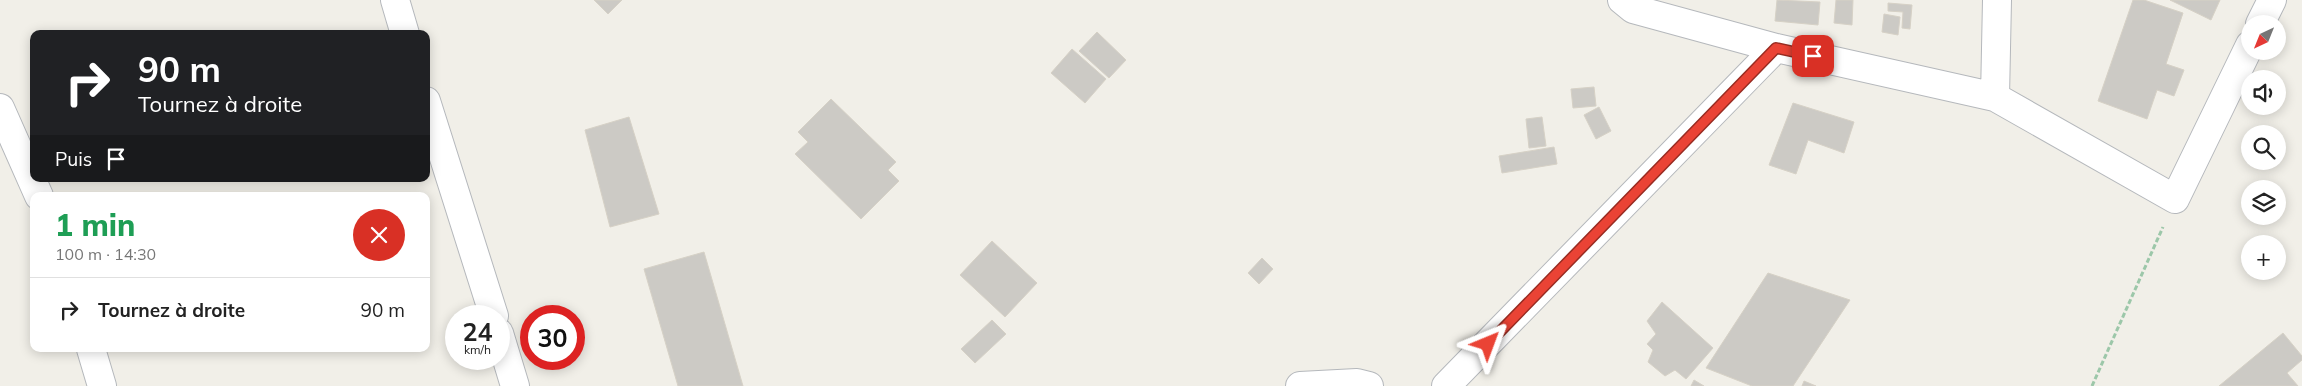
<!DOCTYPE html>
<html lang="fr">
<head>
<meta charset="utf-8">
<style>
	:root { --surface:#fff; --page:#f6f6f6; --text:#222; --muted:#767676; --line:#e0e0e0 }
	body { margin:0; font-family:Mulish,sans-serif; background:var(--page); color:var(--text); height:100vh; display:flex; flex-direction:column; font-size:19px; white-space:nowrap }
	* { box-sizing:border-box; margin:0 }
	p { font-size:16px; color:var(--muted) }
	.icon { flex:none; width:28px; height:28px; fill:none; stroke:currentColor; stroke-width:2; stroke-linecap:round; stroke-linejoin:round }
	.map { position:relative; flex:1; overflow:hidden }
	.panel { position:absolute; left:30px; top:192px; width:400px; height:160px; display:flex; flex-direction:column; background:var(--surface); border-radius:10px; box-shadow:0 2px 12px #0003 }
	.panel>* { flex:none }
	.guide { position:absolute; left:30px; top:30px; width:400px; height:152px; border-radius:10px; box-shadow:0 2px 12px #0003; background:#202124; color:#fff; overflow:hidden }
	.needle { width:32px; rotate:223deg }
	.tools { position:absolute; left:2241px; top:15px; display:grid; gap:10px }
	.tools a { display:grid; place-items:center; width:45px; height:45px; border-radius:50%; background:var(--surface); box-shadow:0 2px 12px #0003; font-size:25px }
	.speed { position:absolute; left:445px; top:305px; display:flex; gap:10px; font-size:25px; font-weight:700; text-align:center }
	.speed>* { display:grid; place-content:center; width:65px; height:65px; border-radius:50%; background:var(--surface); box-shadow:0 2px 12px #0003; line-height:1 }
	.speed small { font-size:12px; font-weight:400 }
	.speed .limit { border:8px solid #d22; background:#fff; color:#111 }
	.pin { position:absolute; display:grid; place-items:center; width:42px; height:42px; color:#fff; margin:-21px; border-radius:10px; box-shadow:0 2px 8px #0006 }
	.me { position:absolute; width:55px; margin:-28px; rotate:44deg; stroke-linejoin:round; filter:drop-shadow(0 0 4px #0008) }
	.turn { display:flex; align-items:center; gap:18px; height:105px; padding:0 25px; font-size:22px }
	.turn .icon { width:65px; height:65px; stroke-width:2.5 }
	.turn b { display:block; font-size:35px; line-height:42px }
	.then { display:flex; align-items:center; height:48px; padding:0 25px; background:#0003; gap:10px; font-size:19px }
	.round { display:grid; place-items:center; flex:none; width:52px; height:52px; border-radius:26px; background:var(--page) }
	.overview { display:flex; align-items:center; justify-content:space-between; height:85px; padding:0 25px }
	h1 { font-size:30px; font-weight:800; line-height:38px; color:#1e9e55 }
	ul { padding:0; list-style:none }
	li { display:flex; align-items:center; gap:15px; height:65px; padding:0 25px; border-top:1px solid var(--line) }
	li div { flex:1 }
	li b { display:block; font-size:19px }
	li em { font-style:normal }
	.map>svg:first-child { display:block }
	.building { fill:#cccac5; stroke:#d6d1c6 }
	.lines { fill:none; stroke-linecap:round; stroke-linejoin:round }
	.street-casing { stroke:#b5b8bc; stroke-width:30 }
	.path { stroke:#9cc7a9; stroke-width:3; stroke-dasharray:5 2.5; stroke-linecap:butt }
	.street { stroke:#fff; stroke-width:28 }
	.route-casing { stroke:#982c22; stroke-width:12 }
	.route { stroke:#ea4335; stroke-width:9 }
</style>
</head>
<body>
<div class="map">
<svg width="2302" height="386" viewBox="0 0 2302 386">
	<rect width="100%" height="100%" fill="#f1efe8"/>
	<path class="building" d="M 594,0 L 622,0 L 608,14 Z
		M 1777,0 L 1820,2 L 1818,25 L 1775,21 Z
		M 1836,0 L 1853,0 L 1852,25 L 1834,23 Z
		M 2133,0 L 2144,0 L 2183,13 L 2166,64 L 2184,70 L 2174,96 L 2157,90 L 2147,119 L 2098,101 Z
		M 2170,0 L 2220,0 L 2211,20 Z
		M 1888,3 L 1912,5 L 1910,29 L 1902,28 L 1903,12 L 1888,11 Z
		M 1884,14 L 1900,17 L 1898,35 L 1882,32 Z
		M 1097,32 L 1126,60 L 1109,78 L 1079,51 Z
		M 1072,49 L 1106,79 L 1085,103 L 1051,73 Z
		M 1594,87 L 1596,106 L 1573,108 L 1571,89 Z
		M 831,99 L 896,162 L 888,170 L 899,181 L 861,219 L 795,154 L 808,142 L 798,132 Z
		M 1793,103 L 1854,122 L 1844,153 L 1808,140 L 1796,174 L 1769,165 Z
		M 1599,107 L 1611,131 L 1596,139 L 1584,115 Z
		M 629,117 L 659,214 L 610,227 L 585,130 Z
		M 1542,117 L 1546,146 L 1529,148 L 1526,119 Z
		M 1554,147 L 1557,164 L 1502,173 L 1499,156 Z
		M 992,241 L 1037,283 L 1005,317 L 960,275 Z
		M 704,252 L 743,386 L 678,386 L 644,269 Z
		M 1262,258 L 1273,269 L 1259,284 L 1248,273 Z
		M 1768,273 L 1850,300 L 1793,386 L 1752,386 L 1706,368 Z
		M 1662,302 L 1713,348 L 1686,379 L 1675,370 L 1665,376 L 1648,362 L 1653,350 L 1647,344 L 1656,334 L 1647,321 Z
		M 992,320 L 1006,334 L 975,363 L 961,349 Z
		M 2283,333 L 2302,356 L 2302,360 L 2287,373 L 2298,386 L 2219,386 Z
		M 1694,380 L 1704,386 L 1691,386 Z
		M 1804,381 L 1816,386 L 1802,386 Z"/>
	<g class="lines">
		<g class="street-casing">
			<path id="street" d="M 395,0 L 405,34
				M 1622,0 L 1633,9 L 1776,48 L 1995,97 L 2175,199 L 2250,45
				M 2260,24 L 2272,0
				M 1995,97 L 1997,0
				M 426,101 L 494,316
				M 0,108 L 39,196
				M 499,333 L 515,386
				M 91,349 L 102,386
				M 1300,386 L 1357,383 L 1369,386
				M 1446,386 L 1776,48"/>
		</g>
		<path class="path" d="M 2092,386 L 2163,227"/>
		<use href="#street" class="street"/>
	</g>
	<g class="lines">
		<g class="route-casing">
			<path id="route" d="M 1488,344 L 1776,48 L 1813,56"/>
		</g>
		<use href="#route" class="route"/>
	</g>
</svg>
<div class="tools">
<a><svg class="needle" viewBox="-14 -14 28 28"><path d="M0-13l5 13h-10z" fill="#e53935"/><path d="M0 13l5-13h-10z" fill="#767676"/></svg></a>
<a><svg class="icon" aria-label="sound" viewBox="0 0 24 24"><path d="M4 9h4l5-4v14l-5-4H4zM17 9q2 3 0 6"/></svg></a>
<a><svg class="icon" aria-label="search" viewBox="0 0 24 24"><circle cx="10" cy="10" r="6"/><path d="M15 15l6 6"/></svg></a>
<a><svg class="icon" aria-label="layers" viewBox="0 0 24 24"><path d="M12 4l9 5-9 5-9-5zM3 14l9 5 9-5"/></svg></a>
<a>+</a>
</div>
<div class="speed"><div>24<small>km/h</small></div><div class="limit">30</div></div>
<div class="pin" style="left:1813px;top:56px;background:#d93025"><svg class="icon" aria-label="arrive" viewBox="0 0 24 24"><path d="M6 21V4h12l-3 4 3 4H6"/></svg></div>
<svg class="me" style="left:1488px;top:344px" viewBox="-20 -20 40 40"><path d="M0-17L14 15 0 8-14 15z" fill="#ea4335" stroke="#fff" stroke-width="4"/></svg>
<div class="guide">
<div class="turn"><svg class="icon" aria-label="right" viewBox="0 0 24 24"><path d="M7 20v-9h11M14 6l5 5-5 5"/></svg><div><b>90 m</b>Tournez à droite</div></div>
<div class="then">Puis<svg class="icon" aria-label="arrive" viewBox="0 0 24 24"><path d="M6 21V4h12l-3 4 3 4H6"/></svg></div>
</div>
<section class="panel">
<div class="overview"><div><h1>1 min</h1><p>100 m · 14:30</p></div><a class="round" style="background:#d93025;color:#fff"><svg class="icon" aria-label="close" viewBox="0 0 24 24"><path d="M6 6l12 12M18 6L6 18"/></svg></a></div>
<ul>
<li><svg class="icon" aria-label="right" viewBox="0 0 24 24"><path d="M7 20v-9h11M14 6l5 5-5 5"/></svg><div><b>Tournez à droite</b></div><em>90 m</em></li>
</ul>
</section>
</div>
</body>
</html>
